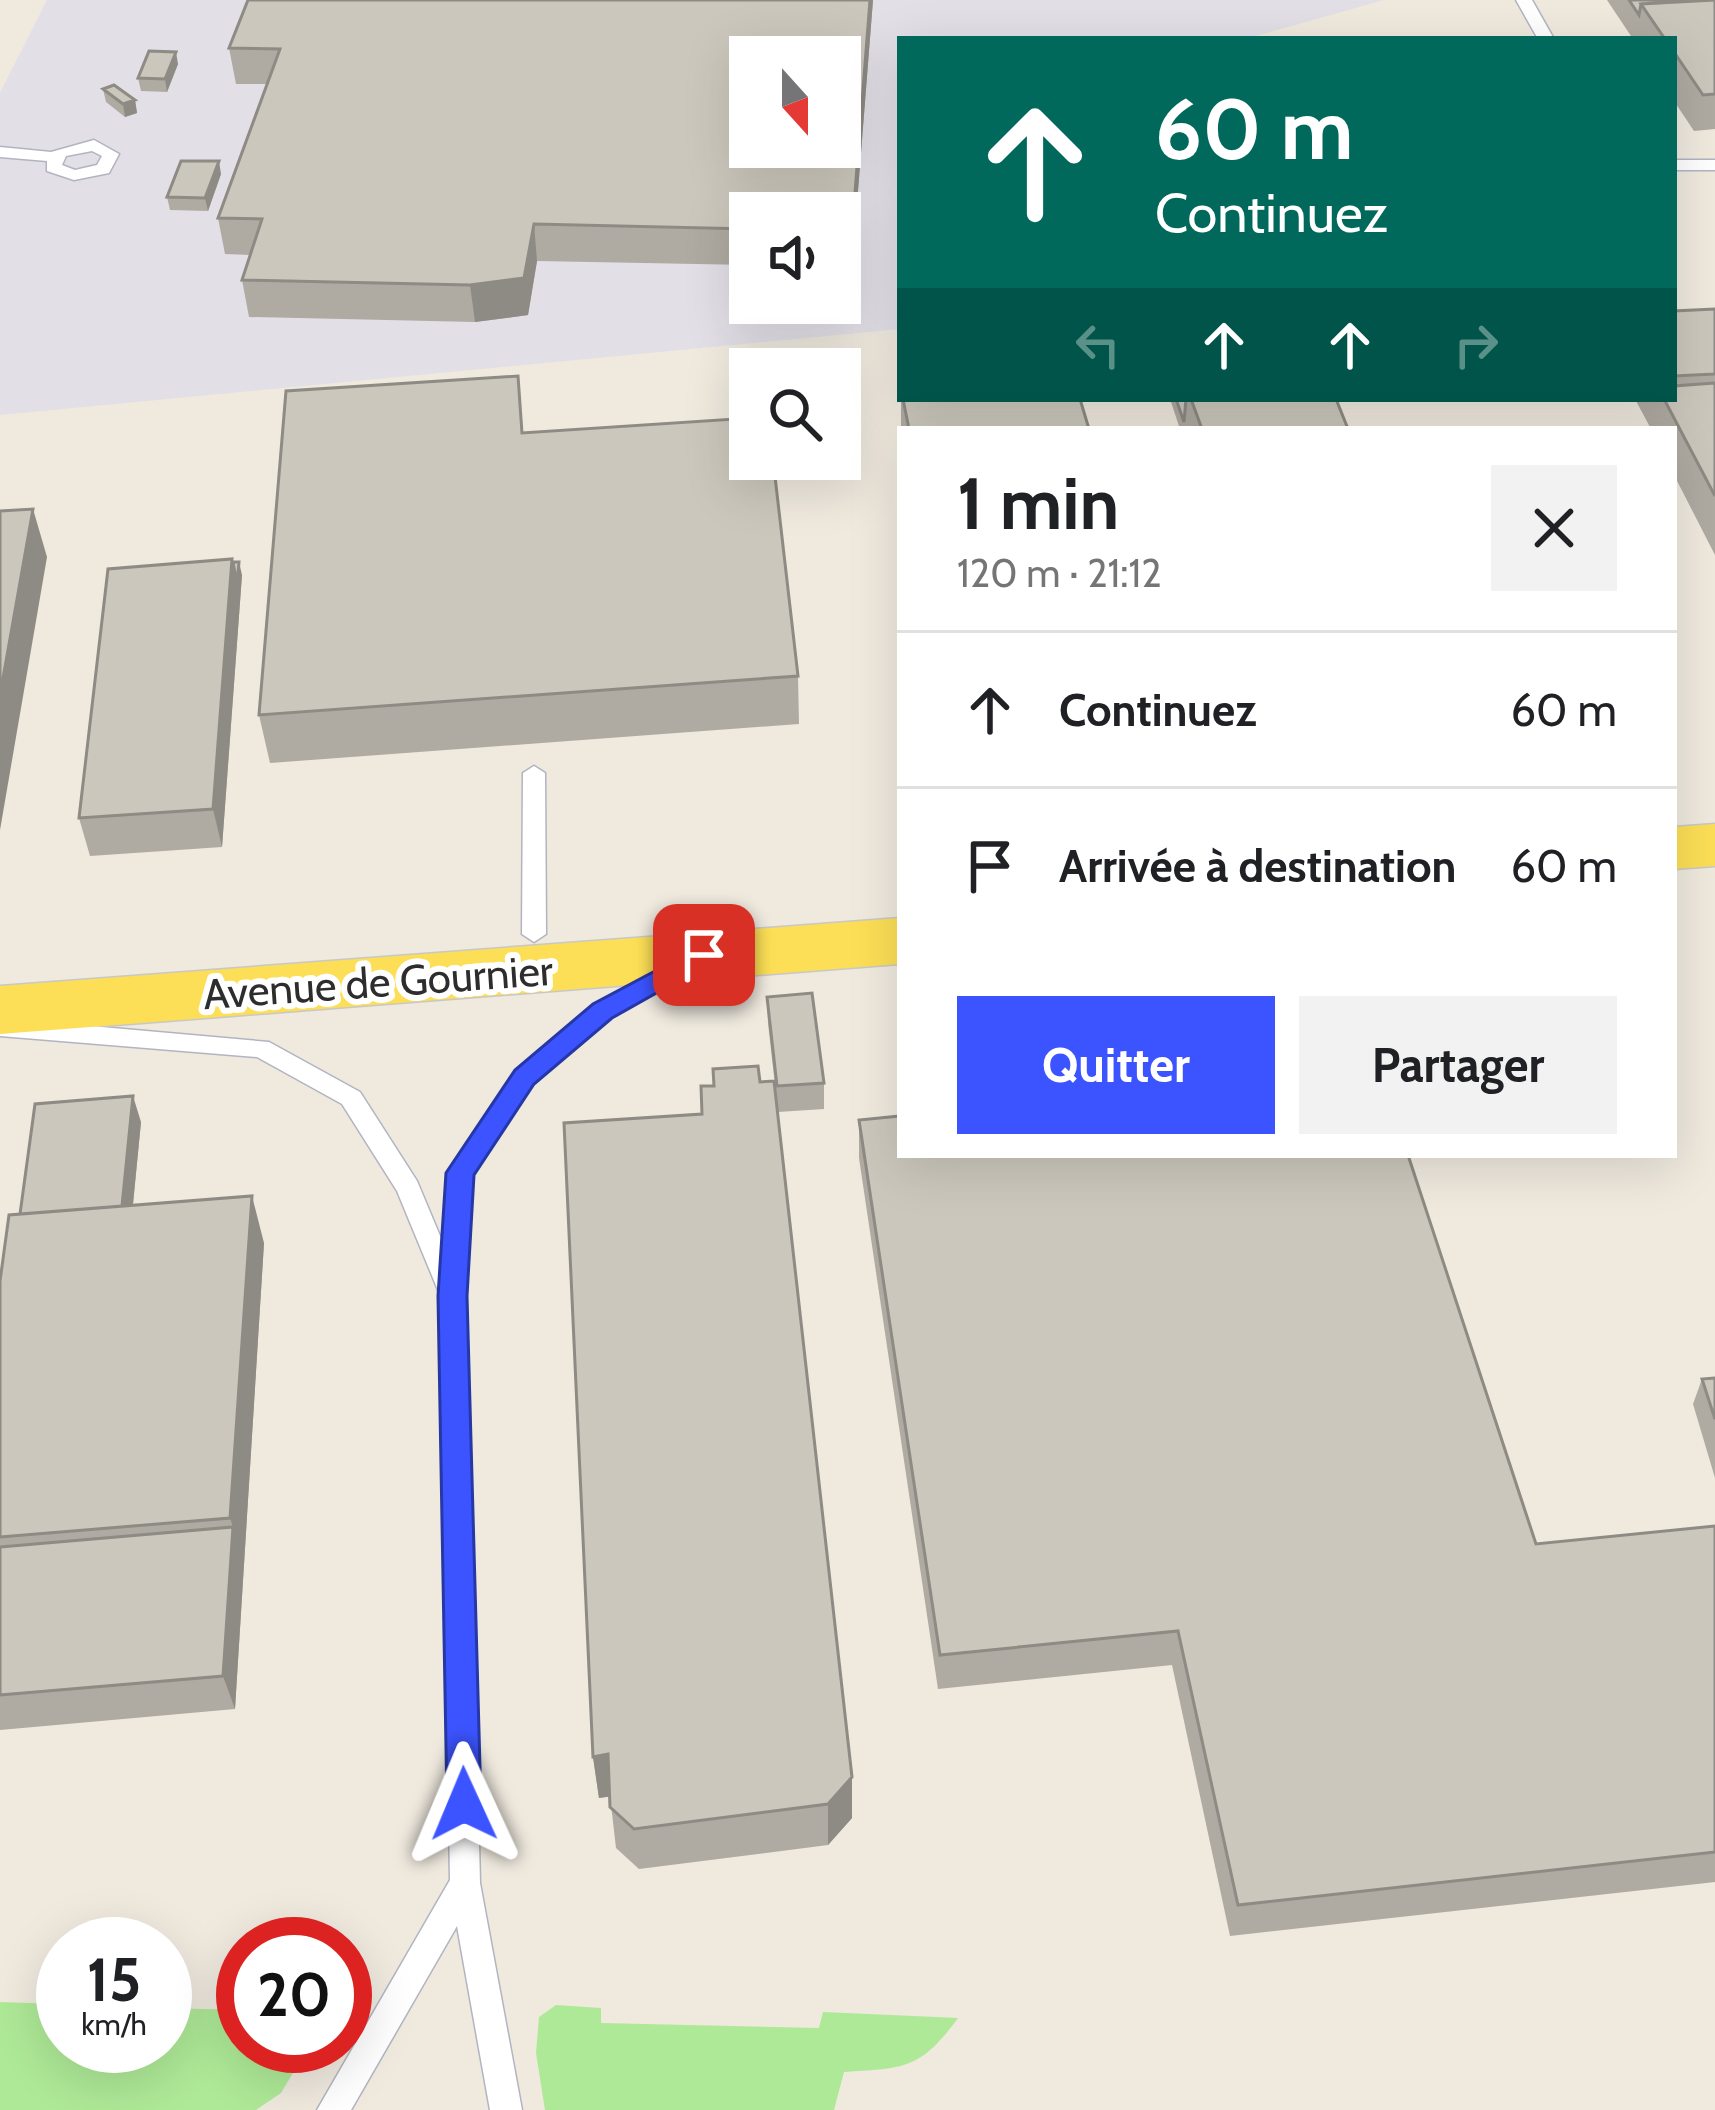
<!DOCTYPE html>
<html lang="fr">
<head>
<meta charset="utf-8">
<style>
	:root { --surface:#fff; --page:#f2f2f2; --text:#202124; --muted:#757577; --line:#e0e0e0; --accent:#3b54ff }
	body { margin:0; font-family:Cabin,sans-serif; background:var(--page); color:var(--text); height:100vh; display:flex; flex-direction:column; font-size:45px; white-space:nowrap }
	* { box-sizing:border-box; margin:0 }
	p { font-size:39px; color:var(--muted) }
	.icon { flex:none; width:66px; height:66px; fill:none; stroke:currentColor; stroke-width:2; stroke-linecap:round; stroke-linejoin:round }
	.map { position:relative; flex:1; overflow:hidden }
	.drawer { position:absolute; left:897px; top:426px; width:780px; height:732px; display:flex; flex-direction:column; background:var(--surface); border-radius:0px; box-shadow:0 12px 48px #0002 }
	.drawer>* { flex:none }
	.top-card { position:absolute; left:897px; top:36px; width:780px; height:366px; border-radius:0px; box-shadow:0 12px 48px #0002; background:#00695c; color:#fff; overflow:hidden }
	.needle { width:78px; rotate:159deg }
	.tools { position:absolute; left:729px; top:36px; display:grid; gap:24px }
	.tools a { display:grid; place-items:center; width:132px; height:132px; border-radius:0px; background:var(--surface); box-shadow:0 12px 48px #0002; font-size:60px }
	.speed { position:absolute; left:36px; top:1917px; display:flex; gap:24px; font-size:60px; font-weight:700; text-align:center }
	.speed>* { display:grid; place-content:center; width:156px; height:156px; border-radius:50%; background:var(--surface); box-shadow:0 12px 48px #0002; line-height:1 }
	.speed small { font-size:30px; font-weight:400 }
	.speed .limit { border:18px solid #d22; background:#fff; color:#111 }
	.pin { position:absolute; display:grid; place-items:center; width:102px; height:102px; color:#fff; margin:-51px; border-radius:24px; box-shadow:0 6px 18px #0006 }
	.me { position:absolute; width:132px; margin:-66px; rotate:359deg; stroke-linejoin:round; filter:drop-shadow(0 0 9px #0008) }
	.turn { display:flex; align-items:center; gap:42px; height:252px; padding:0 60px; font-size:54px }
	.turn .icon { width:156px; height:156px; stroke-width:2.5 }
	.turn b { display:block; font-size:84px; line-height:102px }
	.lanes { display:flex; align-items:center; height:114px; padding:0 60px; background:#0003; justify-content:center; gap:60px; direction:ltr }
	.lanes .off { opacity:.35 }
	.round { display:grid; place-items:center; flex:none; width:126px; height:126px; border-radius:0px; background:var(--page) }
	.summary { display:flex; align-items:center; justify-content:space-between; height:204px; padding:0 60px }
	h1 { font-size:72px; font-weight:800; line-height:90px }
	.action { display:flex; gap:24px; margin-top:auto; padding:24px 60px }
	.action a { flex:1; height:138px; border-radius:0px; background:var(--accent); color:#fff; font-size:48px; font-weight:800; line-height:138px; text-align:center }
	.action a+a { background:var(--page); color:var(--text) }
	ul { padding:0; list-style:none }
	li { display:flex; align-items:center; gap:36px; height:156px; padding:0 60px; border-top:3px solid var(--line) }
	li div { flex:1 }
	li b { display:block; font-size:45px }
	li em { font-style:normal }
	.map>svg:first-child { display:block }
	.industrial { fill:#e2dfe7; fill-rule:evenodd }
	.green { fill:#aee997 }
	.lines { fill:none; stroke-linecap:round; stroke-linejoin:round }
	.lane-casing { stroke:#b2b4c1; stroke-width:3 }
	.primary-casing { stroke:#c8c8c8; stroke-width:3 }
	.lane { fill:#fff; fill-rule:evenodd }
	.primary { fill:#fcdf56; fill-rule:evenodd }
	.wall { fill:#afaba2 }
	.shaded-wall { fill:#8e8b84 }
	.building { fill:#cbc7bc; stroke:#8e8b84; stroke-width:3; fill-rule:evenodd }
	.route { fill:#3b54ff; stroke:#2637a6; stroke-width:3 }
	.labels { text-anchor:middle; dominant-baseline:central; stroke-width:12; stroke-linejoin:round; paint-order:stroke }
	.street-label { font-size:42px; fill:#2d2d2d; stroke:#fff }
</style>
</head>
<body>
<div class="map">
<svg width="1715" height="2110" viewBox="0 0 1715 2110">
	<rect width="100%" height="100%" fill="#efe9de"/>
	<path class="industrial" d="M 47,0 L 1384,0 L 1245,39 L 900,39 L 900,329 L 0,415 L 0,93 ZM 750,57 L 840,57 L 840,147 L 750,147 ZM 750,213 L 840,213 L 840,303 L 750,303 Z"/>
	<path class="green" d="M 0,2002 L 63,2004 L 63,2046 L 165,2046 L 165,2008 L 243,2010 L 243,2046 L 309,2046 L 281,2093 L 256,2110 L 0,2110 Z
		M 556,2005 L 601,2008 L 601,2023 L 819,2028 L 823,2012 L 958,2018 C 920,2070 904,2068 844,2072 L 834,2110 L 545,2110 L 536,2053 L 539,2017 Z"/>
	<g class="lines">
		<g class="lane-casing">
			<path id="lane" d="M 1516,0 L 1532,0 L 1554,39 L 1538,39 Z
				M 94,140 L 119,154 L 109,173 L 74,180 L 47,171 L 47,161 L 0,157 L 0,147 L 51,152 ZM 92,151 L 102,156 L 97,165 L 75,170 L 62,165 L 66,156 Z
				M 1674,160 L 1715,160 L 1715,170 L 1674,170 Z
				M 534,766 L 545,773 L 546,934 L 534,942 L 522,934 L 523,773 Z
				M 681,960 L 693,968 L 689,974 L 611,1017 L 534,1083 L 472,1174 L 466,1296 L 480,1883 L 522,2110 L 490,2110 L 457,1926 L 351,2110 L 317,2110 L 450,1880 L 440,1295 L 397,1191 L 342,1104 L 257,1057 L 0,1036 L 0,1018 L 269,1042 L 360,1092 L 417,1181 L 443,1243 L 448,1173 L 516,1071 L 595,1005 Z"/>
		</g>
		<g class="primary-casing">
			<path id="primary" d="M 1715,824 L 1715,866 L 1674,869 L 1674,827 Z
				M 900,918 L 900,964 L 0,1034 L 0,986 Z"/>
		</g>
		<use href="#lane" class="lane"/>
		<use href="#primary" class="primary"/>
	</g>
	<path class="wall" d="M 248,0 L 873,0 L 852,267 L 840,267 L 840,213 L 750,213 L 750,265 L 537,261 L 528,315 L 475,322 L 249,317 L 242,280 L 250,255 L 225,254 L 218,218 L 267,84 L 236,84 L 229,48 Z
		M 1607,0 L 1715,0 L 1715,129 L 1694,131 L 1674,101 L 1674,39 L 1633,39 Z
		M 178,64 L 167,92 L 141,91 L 138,78 Z
		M 103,89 L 135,100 L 137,113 L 125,117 L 106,102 Z
		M 221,174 L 208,211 L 170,210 L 167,197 Z
		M 1715,309 L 1715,555 L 1674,475 L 1674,429 L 1651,429 L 1635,399 L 1674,399 L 1674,311 Z
		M 901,399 L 1080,399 L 1089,429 L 901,429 Z
		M 1170,399 L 1336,399 L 1348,429 L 1180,429 Z
		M 233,562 L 242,575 L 222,847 L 90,856 L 79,818 Z
		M 798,676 L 799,724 L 270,763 L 259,715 Z
		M 767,997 L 824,1083 L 824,1109 L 778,1112 L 768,1023 Z
		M 859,1120 L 1536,1544 L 1715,1526 L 1715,1882 L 1230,1936 L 1172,1665 L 938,1689 L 859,1158 Z
		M 141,1122 L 133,1205 L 264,1243 L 235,1709 L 0,1730 L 0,1281 L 20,1214 Z
		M 564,1123 L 852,1818 L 828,1845 L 639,1869 L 616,1848 L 610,1796 L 599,1798 L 593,1757 Z
		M 1715,1378 L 1715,1478 L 1693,1404 L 1702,1379 Z"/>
	<path class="shaded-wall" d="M 870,0 L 873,0 L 852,267 L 852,231 Z
		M 176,52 L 178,64 L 167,92 L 165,79 Z
		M 135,100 L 137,113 L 125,117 L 123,104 Z
		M 219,161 L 221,174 L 208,211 L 205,198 Z
		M 534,224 L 537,261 L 528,315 L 475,322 L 470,285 Z
		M 33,509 L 47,557 L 0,830 L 0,695 Z
		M 232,559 L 237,584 L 239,562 L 242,575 L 222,847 L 213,809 Z
		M 133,1096 L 141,1122 L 128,1254 L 119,1228 Z
		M 252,1196 L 264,1243 L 235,1709 L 223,1676 L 233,1527 L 230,1518 Z
		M 608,1754 L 614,1796 L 599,1798 L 593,1757 Z
		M 852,1777 L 852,1818 L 828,1845 L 828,1804 Z"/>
	<path class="building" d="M 248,0 L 870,0 L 852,231 L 840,230 L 840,213 L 750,213 L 750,229 L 534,224 L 524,278 L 470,285 L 242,280 L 262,219 L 218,218 L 280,49 L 229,48 ZM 750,57 L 840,57 L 840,147 L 750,147 Z
		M 1629,0 L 1702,0 L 1641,4 L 1639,15 Z
		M 1715,0 L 1715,94 L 1703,95 L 1674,52 L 1674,39 L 1665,39 L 1641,4 Z
		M 149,51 L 176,52 L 165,79 L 138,78 Z
		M 114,85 L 135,100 L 123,104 L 103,89 Z
		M 181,161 L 219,161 L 205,198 L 167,197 Z
		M 1715,309 L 1715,374 L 1674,376 L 1674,311 Z
		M 518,376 L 522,433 L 750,418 L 750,459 L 773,459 L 798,676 L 259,715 L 286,391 Z
		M 1715,383 L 1715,496 L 1664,399 L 1674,399 L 1674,386 Z
		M 903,399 L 1080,399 L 1089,429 L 909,429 Z
		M 1176,399 L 1186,399 L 1184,422 Z
		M 1191,399 L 1336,399 L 1348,429 L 1202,429 Z
		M 33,509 L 0,695 L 0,511 Z
		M 232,559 L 213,809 L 79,818 L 108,569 Z
		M 233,562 L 239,562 L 237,584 Z
		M 812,993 L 824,1083 L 777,1086 L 767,997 Z
		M 758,1066 L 760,1082 L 774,1081 L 852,1777 L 828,1804 L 634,1829 L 610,1807 L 608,1754 L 593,1757 L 564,1123 L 702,1114 L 701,1086 L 714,1086 L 713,1069 Z
		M 133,1096 L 122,1206 L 20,1214 L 35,1104 Z
		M 900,1116 L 900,1155 L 1408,1155 L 1536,1544 L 1715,1526 L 1715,1852 L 1238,1905 L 1178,1631 L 940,1655 L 859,1120 Z
		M 252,1196 L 230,1518 L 0,1537 L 0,1281 L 9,1215 Z
		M 1715,1378 L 1715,1419 L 1702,1379 Z
		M 233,1527 L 223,1676 L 0,1695 L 0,1547 Z"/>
	<path class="route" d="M 704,945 L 717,955 L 713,961 L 612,1018 L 534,1084 L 474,1175 L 467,1296 L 481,1804 L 476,1815 L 464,1820 L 452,1815 L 447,1804 L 438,1296 L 446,1173 L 515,1070 L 593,1004 Z"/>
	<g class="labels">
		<g class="street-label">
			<text transform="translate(378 982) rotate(-4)">Avenue de Gournier</text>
		</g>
	</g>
</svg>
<div class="tools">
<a><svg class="needle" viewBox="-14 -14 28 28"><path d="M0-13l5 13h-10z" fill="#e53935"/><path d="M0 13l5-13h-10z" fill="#757577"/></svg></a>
<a><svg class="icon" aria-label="sound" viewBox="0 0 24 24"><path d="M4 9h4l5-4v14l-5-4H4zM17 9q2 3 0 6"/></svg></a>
<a><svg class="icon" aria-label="search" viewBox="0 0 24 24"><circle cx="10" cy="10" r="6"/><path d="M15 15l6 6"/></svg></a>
</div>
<div class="speed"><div>15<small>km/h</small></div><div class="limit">20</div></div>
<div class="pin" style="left:704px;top:955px;background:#d93025"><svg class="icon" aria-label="arrive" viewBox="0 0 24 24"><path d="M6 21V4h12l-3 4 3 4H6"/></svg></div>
<svg class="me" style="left:464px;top:1804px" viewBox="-20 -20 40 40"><path d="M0-17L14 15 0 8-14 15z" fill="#3b54ff" stroke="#fff" stroke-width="4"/></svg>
<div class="top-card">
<div class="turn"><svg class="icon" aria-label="ahead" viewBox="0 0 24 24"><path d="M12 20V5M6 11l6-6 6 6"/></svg><div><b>60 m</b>Continuez</div></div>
<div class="lanes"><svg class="icon off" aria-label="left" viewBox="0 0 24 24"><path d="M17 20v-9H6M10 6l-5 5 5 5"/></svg><svg class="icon" aria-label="ahead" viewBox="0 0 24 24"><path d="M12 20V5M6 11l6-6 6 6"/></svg><svg class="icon" aria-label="ahead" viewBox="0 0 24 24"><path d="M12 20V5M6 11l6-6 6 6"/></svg><svg class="icon off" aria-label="right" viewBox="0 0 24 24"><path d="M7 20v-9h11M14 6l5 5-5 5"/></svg></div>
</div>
<section class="drawer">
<div class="summary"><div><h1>1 min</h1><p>120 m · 21:12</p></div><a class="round"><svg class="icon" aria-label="close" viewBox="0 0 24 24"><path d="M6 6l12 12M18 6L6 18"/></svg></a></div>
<ul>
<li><svg class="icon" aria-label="ahead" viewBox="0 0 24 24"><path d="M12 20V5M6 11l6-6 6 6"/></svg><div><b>Continuez</b></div><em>60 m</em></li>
<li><svg class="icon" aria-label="arrive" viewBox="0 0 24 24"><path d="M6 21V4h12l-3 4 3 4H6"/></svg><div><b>Arrivée à destination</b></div><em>60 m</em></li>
</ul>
<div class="action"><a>Quitter</a><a>Partager</a></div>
</section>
</div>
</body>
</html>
